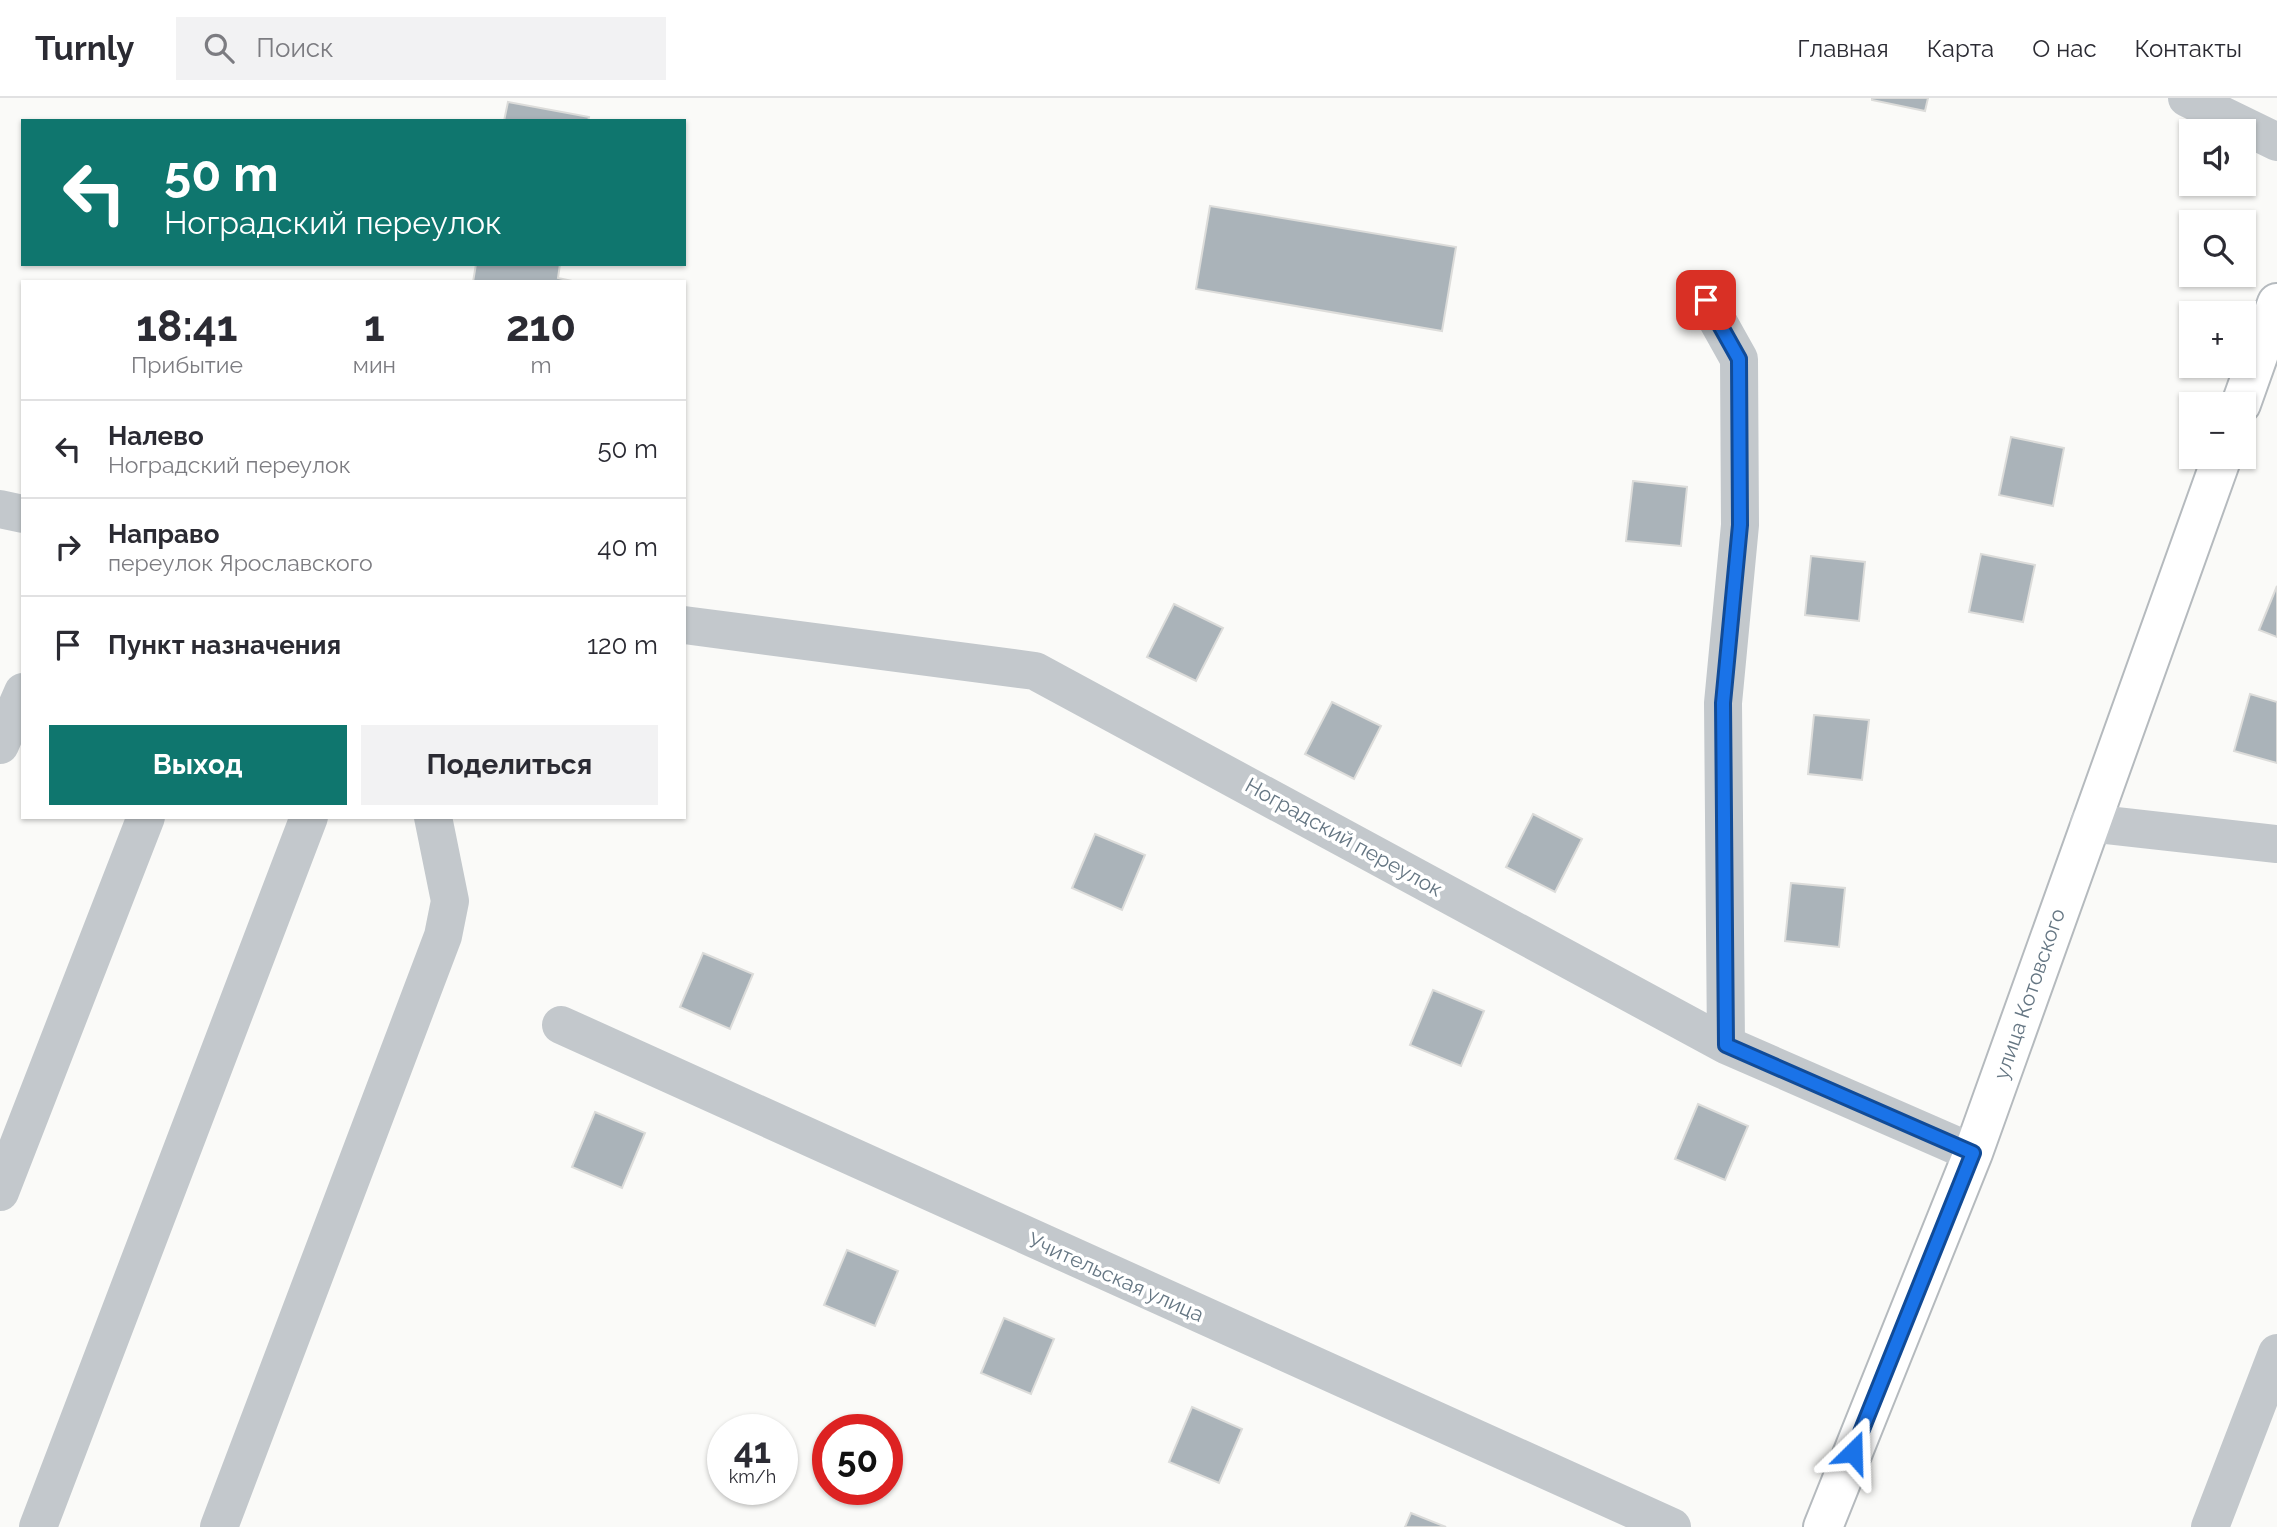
<!DOCTYPE html>
<html lang="ru">
<head>
<meta charset="utf-8">
<style>
	:root { --surface:#fff; --page:#f2f2f3; --text:#2b2b33; --muted:#7c7c81; --line:#e1e1e2; --accent:#0f766e }
	body { margin:0; font-family:Raleway,sans-serif; background:var(--page); color:var(--text); height:100vh; display:flex; flex-direction:column; font-size:26px; white-space:nowrap }
	* { box-sizing:border-box; margin:0 }
	p { font-size:23px; color:var(--muted) }
	.icon { flex:none; width:38px; height:38px; fill:none; stroke:currentColor; stroke-width:2; stroke-linecap:round; stroke-linejoin:round }
	.map { position:relative; flex:1; overflow:hidden }
	.details { position:absolute; left:21px; top:182px; width:665px; height:539px; display:flex; flex-direction:column; background:var(--surface); border-radius:0px; box-shadow:0 2px 5px #0004 }
	.details>* { flex:none }
	.hud { position:absolute; left:21px; top:21px; width:665px; height:147px; border-radius:0px; box-shadow:0 2px 5px #0004; background:#0f766e; color:#fff; overflow:hidden }
	.buttons { position:absolute; left:2179px; top:21px; display:grid; gap:14px }
	.buttons a { display:grid; place-items:center; width:77px; height:77px; border-radius:0px; background:var(--surface); box-shadow:0 2px 5px #0004; font-size:35px }
	.speed { position:absolute; left:707px; top:1316px; display:flex; gap:14px; font-size:35px; font-weight:700; text-align:center }
	.speed>* { display:grid; place-content:center; width:91px; height:91px; border-radius:50%; background:var(--surface); box-shadow:0 2px 5px #0004; line-height:1 }
	.speed small { font-size:18px; font-weight:400 }
	.speed .limit { border:10px solid #d22; background:#fff; color:#111 }
	.pin { position:absolute; display:grid; place-items:center; width:60px; height:60px; color:#fff; margin:-30px; border-radius:14px; box-shadow:0 4px 10px #0006 }
	.me { position:absolute; width:77px; margin:-38px; rotate:22deg; stroke-linejoin:round; filter:drop-shadow(0 0 5px #0008) }
	.turn { display:flex; align-items:center; gap:24px; height:147px; padding:0 28px; font-size:32px }
	.turn .icon { width:91px; height:91px; stroke-width:2.5 }
	.turn b { display:block; font-size:49px; line-height:60px }
	.eta { display:flex; justify-content:space-evenly; align-items:center; height:119px; text-align:center }
	.eta b { font-size:42px; font-weight:700; line-height:49px }
	.cta { display:flex; gap:14px; margin-top:auto; padding:14px 28px }
	.cta a { flex:1; height:80px; border-radius:0px; background:var(--accent); color:#fff; font-size:28px; font-weight:700; line-height:80px; text-align:center }
	.cta a+a { background:var(--page); color:var(--text) }
	ul { padding:0; list-style:none }
	li { display:flex; align-items:center; gap:21px; height:98px; padding:0 28px; border-top:2px solid var(--line) }
	li div { flex:1 }
	li b { display:block; font-size:26px }
	li em { font-style:normal }
	header { display:flex; align-items:center; gap:42px; box-sizing:border-box; height:98px; padding:0 35px; background:var(--surface); border-bottom:2px solid var(--line) }
	header strong { font-size:33px }
	nav { display:flex; gap:38px; margin-inline-start:auto; font-size:24px }
	.search { width:490px; height:63px; background:var(--page); display:flex; align-items:center; gap:18px; box-sizing:border-box; padding:0 24px; border-radius:0px; color:var(--muted); font-size:26px }
	.map>svg:first-child { display:block }
	.building { fill:#aab3b9; stroke:#dcdcda; stroke-width:2 }
	.lines { fill:none; stroke-linecap:round; stroke-linejoin:round }
	.major-casing { stroke:#b5babe; stroke-width:42 }
	.minor { stroke:#c3c8cc; stroke-width:38 }
	.major { stroke:#fff; stroke-width:38 }
	.route-casing { stroke:#114b97; stroke-width:18 }
	.route { stroke:#1a73e8; stroke-width:12 }
	.labels { text-anchor:middle; dominant-baseline:central; stroke-width:7; stroke-linejoin:round; paint-order:stroke }
	.street-label { font-size:21px; fill:#657683; stroke:#fff }
</style>
</head>
<body>
<header>
<strong>Turnly</strong>
<div class="search"><svg class="icon" aria-label="search" viewBox="0 0 24 24"><circle cx="10" cy="10" r="6"/><path d="M15 15l6 6"/></svg>Поиск</div>
<nav><a>Главная</a><a>Карта</a><a>О нас</a><a>Контакты</a></nav>
</header>
<div class="map">
<svg width="2277" height="1429" viewBox="0 0 2277 1429">
	<rect width="100%" height="100%" fill="#fafaf8"/>
	<path class="building" d="M 1872,0 L 1928,0 L 1925,13 L 1872,2 Z
		M 508,4 L 589,19 L 588,23 L 504,23 Z
		M 1210,108 L 1456,149 L 1442,233 L 1196,191 Z
		M 476,166 L 560,166 L 558,180 L 577,184 L 473,184 Z
		M 2011,339 L 2064,350 L 2053,408 L 1999,397 Z
		M 1633,383 L 1687,389 L 1681,448 L 1626,443 Z
		M 1981,456 L 2035,467 L 2023,524 L 1969,514 Z
		M 1811,458 L 1865,464 L 1859,523 L 1805,517 Z
		M 2277,488 L 2277,539 L 2259,532 Z
		M 1174,506 L 1223,530 L 1196,583 L 1147,559 Z
		M 2250,596 L 2277,604 L 2277,665 L 2234,653 Z
		M 1332,604 L 1381,628 L 1354,681 L 1305,656 Z
		M 1814,617 L 1869,622 L 1862,682 L 1808,676 Z
		M 1533,716 L 1582,741 L 1555,794 L 1506,769 Z
		M 1095,736 L 1145,757 L 1122,812 L 1072,790 Z
		M 1791,785 L 1845,790 L 1839,849 L 1785,843 Z
		M 703,855 L 753,876 L 730,931 L 680,909 Z
		M 1433,892 L 1484,913 L 1461,968 L 1410,947 Z
		M 1698,1006 L 1748,1028 L 1725,1082 L 1675,1061 Z
		M 595,1014 L 645,1035 L 622,1090 L 572,1069 Z
		M 847,1152 L 898,1173 L 875,1228 L 824,1207 Z
		M 1004,1220 L 1054,1241 L 1031,1296 L 981,1275 Z
		M 1192,1309 L 1242,1331 L 1219,1385 L 1169,1364 Z
		M 1411,1415 L 1446,1429 L 1405,1429 Z"/>
	<g class="lines">
		<g class="major-casing">
			<path id="major" d="M 2241,306 L 2277,205
				M 1823,1429 L 1973,1055 L 2222,359"/>
		</g>
		<path class="minor" d="M 2187,0 L 2277,44
			M 1706,202 L 1739,261 L 1740,427 L 1723,605 L 1726,947
			M 0,411 L 23,416
			M 684,527 L 1035,573 L 1726,947 L 1973,1055
			M 0,647 L 23,594
			M 2089,725 L 2277,746
			M 561,927 L 1672,1429
			M 0,1094 L 146,719
			M 38,1429 L 309,719
			M 219,1429 L 443,838 L 450,803 L 433,719
			M 2210,1429 L 2277,1255"/>
		<use href="#major" class="major"/>
	</g>
	<g class="lines">
		<g class="route-casing">
			<path id="route" d="M 1706,202 L 1739,261 L 1740,427 L 1723,605 L 1726,947 L 1973,1055 L 1853,1354"/>
		</g>
		<use href="#route" class="route"/>
	</g>
	<g class="labels">
		<g class="street-label">
			<text transform="translate(1344 739) rotate(29)">Ноградский переулок</text>
			<text transform="translate(2029 896) rotate(-71)">улица Котовского</text>
			<text transform="translate(1116 1179) rotate(24)">Учительская улица</text>
		</g>
	</g>
</svg>
<div class="buttons">
<a><svg class="icon" aria-label="sound" viewBox="0 0 24 24"><path d="M4 9h4l5-4v14l-5-4H4zM17 9q2 3 0 6"/></svg></a>
<a><svg class="icon" aria-label="search" viewBox="0 0 24 24"><circle cx="10" cy="10" r="6"/><path d="M15 15l6 6"/></svg></a>
<a>+</a>
<a>−</a>
</div>
<div class="speed"><div>41<small>km/h</small></div><div class="limit">50</div></div>
<div class="pin" style="left:1706px;top:202px;background:#d93025"><svg class="icon" aria-label="arrive" viewBox="0 0 24 24"><path d="M6 21V4h12l-3 4 3 4H6"/></svg></div>
<svg class="me" style="left:1853px;top:1354px" viewBox="-20 -20 40 40"><path d="M0-17L14 15 0 8-14 15z" fill="#1a73e8" stroke="#fff" stroke-width="4"/></svg>
<div class="hud">
<div class="turn"><svg class="icon" aria-label="left" viewBox="0 0 24 24"><path d="M17 20v-9H6M10 6l-5 5 5 5"/></svg><div><b>50 m</b>Ноградский переулок</div></div>
</div>
<section class="details">
<div class="eta">
<div><b>18:41</b><p>Прибытие</p></div>
<div><b>1</b><p>мин</p></div>
<div><b>210</b><p>m</p></div>
</div>
<ul>
<li><svg class="icon" aria-label="left" viewBox="0 0 24 24"><path d="M17 20v-9H6M10 6l-5 5 5 5"/></svg><div><b>Налево</b><p>Ноградский переулок</p></div><em>50 m</em></li>
<li><svg class="icon" aria-label="right" viewBox="0 0 24 24"><path d="M7 20v-9h11M14 6l5 5-5 5"/></svg><div><b>Направо</b><p>переулок Ярославского</p></div><em>40 m</em></li>
<li><svg class="icon" aria-label="arrive" viewBox="0 0 24 24"><path d="M6 21V4h12l-3 4 3 4H6"/></svg><div><b>Пункт назначения</b></div><em>120 m</em></li>
</ul>
<div class="cta"><a>Выход</a><a>Поделиться</a></div>
</section>
</div>
</body>
</html>
